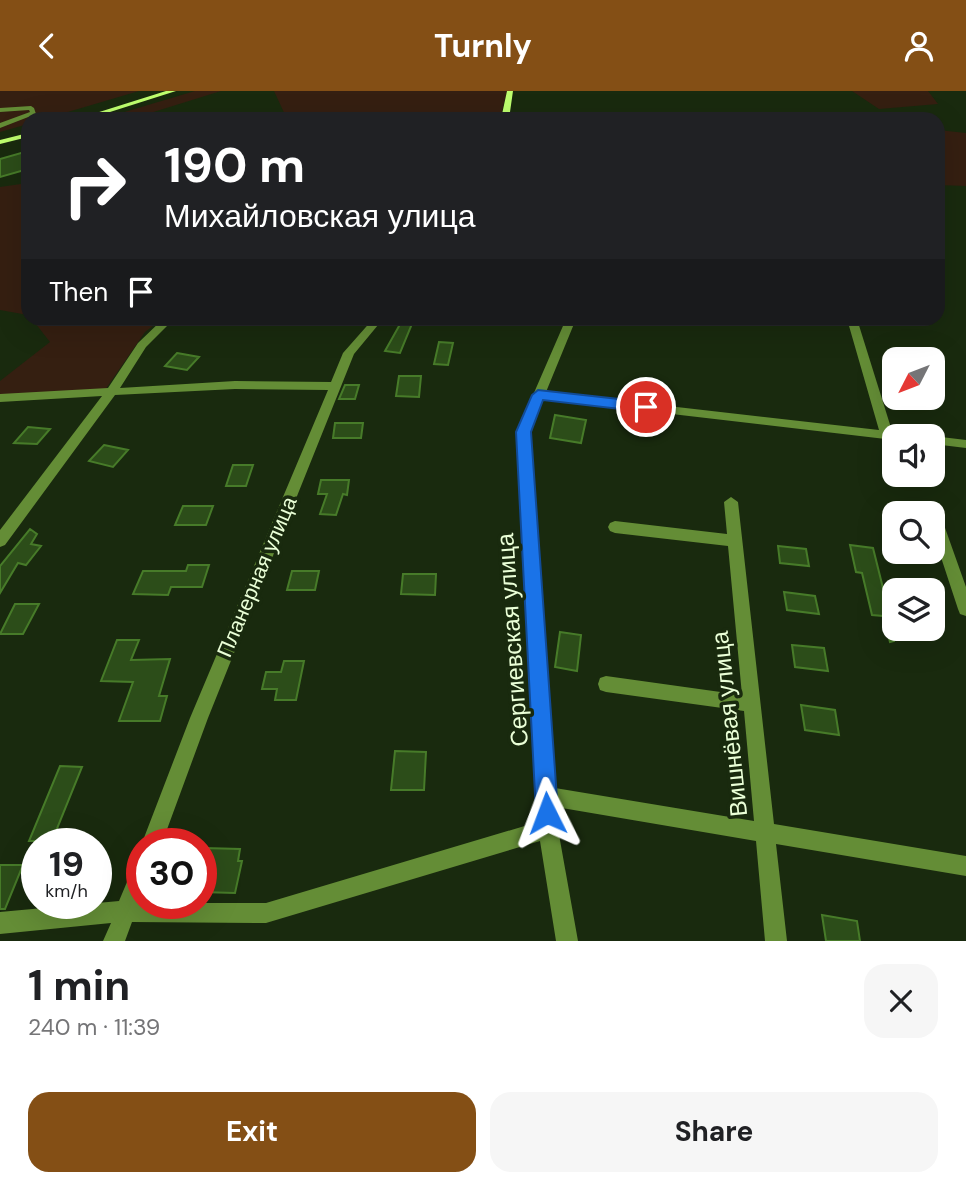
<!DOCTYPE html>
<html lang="en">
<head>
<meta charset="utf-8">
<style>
	:root { --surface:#fff; --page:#f6f6f6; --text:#202124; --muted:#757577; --accent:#844f15 }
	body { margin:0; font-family:"DM Sans",sans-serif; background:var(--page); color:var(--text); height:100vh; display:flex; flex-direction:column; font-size:26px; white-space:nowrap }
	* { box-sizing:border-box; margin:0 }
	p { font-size:23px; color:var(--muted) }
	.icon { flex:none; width:38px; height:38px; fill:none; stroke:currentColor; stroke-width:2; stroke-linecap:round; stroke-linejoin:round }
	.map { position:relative; height:850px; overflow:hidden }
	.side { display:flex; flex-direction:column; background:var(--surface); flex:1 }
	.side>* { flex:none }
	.top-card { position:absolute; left:21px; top:21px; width:924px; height:214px; border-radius:21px; box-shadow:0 7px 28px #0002; background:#202124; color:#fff; overflow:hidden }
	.needle { width:46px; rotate:228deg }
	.tools { position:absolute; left:882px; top:256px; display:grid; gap:14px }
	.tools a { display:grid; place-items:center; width:63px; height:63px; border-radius:14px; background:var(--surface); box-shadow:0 7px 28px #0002; font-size:35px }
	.speed { position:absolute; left:21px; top:737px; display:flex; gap:14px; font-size:35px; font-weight:700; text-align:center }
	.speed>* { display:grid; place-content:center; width:91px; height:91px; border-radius:50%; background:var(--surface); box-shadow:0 7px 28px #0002; line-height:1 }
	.speed small { font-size:18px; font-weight:400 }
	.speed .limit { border:10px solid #d22; background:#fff; color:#111 }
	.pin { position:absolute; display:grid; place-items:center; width:60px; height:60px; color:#fff; margin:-30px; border:4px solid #fff; border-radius:50%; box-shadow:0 2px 7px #0007 }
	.me { position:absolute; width:77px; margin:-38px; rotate:357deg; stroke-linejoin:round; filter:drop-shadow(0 0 5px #0008) }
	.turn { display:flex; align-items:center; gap:24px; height:147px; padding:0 28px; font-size:32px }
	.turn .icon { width:91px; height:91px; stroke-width:2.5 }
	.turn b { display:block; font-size:49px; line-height:60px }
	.then { display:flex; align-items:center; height:66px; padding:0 28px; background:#0003; gap:14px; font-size:26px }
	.round { display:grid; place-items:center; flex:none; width:74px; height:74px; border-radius:21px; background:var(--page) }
	.head { display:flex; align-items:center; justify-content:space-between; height:119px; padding:0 28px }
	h1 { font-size:42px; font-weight:700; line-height:52px }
	.cta { display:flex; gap:14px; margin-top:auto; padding:14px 28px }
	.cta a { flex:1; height:80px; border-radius:21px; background:var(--accent); color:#fff; font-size:28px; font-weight:700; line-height:80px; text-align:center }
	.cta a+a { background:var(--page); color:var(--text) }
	header { display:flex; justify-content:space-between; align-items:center; height:91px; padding:0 28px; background:var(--accent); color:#fff; font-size:32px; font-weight:700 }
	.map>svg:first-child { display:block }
	.green { fill:#351f11 }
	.building { fill:#2c4d19; stroke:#477b29; stroke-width:2 }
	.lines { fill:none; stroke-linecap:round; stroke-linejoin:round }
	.street { fill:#648d36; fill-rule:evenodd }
	.secondary { fill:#beff6e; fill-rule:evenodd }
	.route { fill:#1a73e8; stroke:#114b97; stroke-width:2 }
	.labels { text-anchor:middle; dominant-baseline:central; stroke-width:7; stroke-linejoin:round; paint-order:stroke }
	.street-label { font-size:21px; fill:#eaffd7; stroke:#192a0e }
	.near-street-label { font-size:24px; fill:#eaffd7; stroke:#192a0e }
</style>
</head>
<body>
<header><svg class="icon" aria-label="back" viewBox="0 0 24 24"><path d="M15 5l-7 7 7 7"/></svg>Turnly<svg class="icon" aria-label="person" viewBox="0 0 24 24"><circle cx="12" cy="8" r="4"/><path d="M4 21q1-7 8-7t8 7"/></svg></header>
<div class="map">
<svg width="966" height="850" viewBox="0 0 966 850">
	<rect width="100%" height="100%" fill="#192a0e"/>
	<path class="green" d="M 0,0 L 139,0 L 44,28 L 28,28 L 28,33 L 0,41 Z
		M 195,0 L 221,0 L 131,28 L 101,28 Z
		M 274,0 L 507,0 L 500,28 L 287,28 Z
		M 852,0 L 928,0 L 938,13 L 879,18 Z
		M 938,39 L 966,42 L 966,95 L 938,94 Z
		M 28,92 L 28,224 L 0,219 L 0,96 Z
		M 32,228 L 162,228 L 145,241 L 105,299 L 0,305 L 0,290 L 50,251 Z"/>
	<path class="building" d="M 28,60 L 28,78 L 0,86 L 0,68 Z
		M 403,228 L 414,228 L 400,262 L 385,260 Z
		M 439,251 L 453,252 L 448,274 L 434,273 Z
		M 177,262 L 199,266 L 187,279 L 165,275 Z
		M 399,285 L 421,285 L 419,306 L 396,305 Z
		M 345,294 L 359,294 L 355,308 L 339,308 Z
		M 555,324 L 586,329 L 581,352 L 550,347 Z
		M 335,332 L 363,332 L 361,347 L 333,347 Z
		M 28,336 L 50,338 L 37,353 L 14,352 Z
		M 104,354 L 128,359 L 113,376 L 89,370 Z
		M 233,374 L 253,374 L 246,395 L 226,395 Z
		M 321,389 L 349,389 L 347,404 L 343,403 L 336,424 L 320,423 L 327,403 L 318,403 Z
		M 183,415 L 213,415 L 206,434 L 175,434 Z
		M 30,438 L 37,443 L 31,453 L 41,455 L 26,474 L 18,472 L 0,502 L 0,475 Z
		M 850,454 L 873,457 L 885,505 L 894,506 L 894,550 L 890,551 L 883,525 L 872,524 L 862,482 L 856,481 Z
		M 778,455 L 806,458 L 809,475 L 780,472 Z
		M 188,474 L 209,474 L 202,496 L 171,496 L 168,504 L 133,503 L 143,480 L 186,480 Z
		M 292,480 L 319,480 L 315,499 L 287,499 Z
		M 403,483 L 436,483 L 435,504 L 401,503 Z
		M 784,501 L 815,505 L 819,523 L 787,519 Z
		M 15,513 L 39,513 L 23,543 L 0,543 Z
		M 560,541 L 581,544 L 577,580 L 555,576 Z
		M 117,549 L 139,549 L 131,569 L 170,568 L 159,605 L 167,605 L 160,630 L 119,630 L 133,591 L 101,590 Z
		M 792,554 L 824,557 L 828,580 L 795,576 Z
		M 284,570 L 304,570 L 296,609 L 275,609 L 277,598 L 262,598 L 266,581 L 281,581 Z
		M 801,614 L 835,619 L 839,644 L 805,639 Z
		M 395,660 L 426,661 L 424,699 L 391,699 Z
		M 60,675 L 82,676 L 52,750 L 29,750 Z
		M 204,757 L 240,758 L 238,770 L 242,770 L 235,802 L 201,801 L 201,769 Z
		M 0,774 L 23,774 L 5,818 L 0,818 Z
		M 822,824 L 857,830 L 860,850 L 826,850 Z"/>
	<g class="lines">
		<path class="street" d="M 31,15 L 34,17 L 36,23 L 0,37 L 0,32 L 30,21 L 29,19 L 0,21 L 0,17 Z
			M 163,228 L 174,228 L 146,256 L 120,297 L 235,290 L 331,291 L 343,262 L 373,228 L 383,228 L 354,263 L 208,627 L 162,752 L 142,752 L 190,627 L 328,299 L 235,298 L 115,304 L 5,454 L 0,456 L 0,439 L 102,305 L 0,311 L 0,303 L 108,297 L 138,252 Z
			M 566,228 L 576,228 L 546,301 L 879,339 L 847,228 L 857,228 L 892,340 L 900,342 L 902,345 L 894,345 L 894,349 L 543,308 L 529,341 L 555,697 L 754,730 L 744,620 L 606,601 L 600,599 L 598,593 L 600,587 L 606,585 L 742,604 L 728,455 L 615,442 L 610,440 L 608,436 L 610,432 L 615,430 L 727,443 L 724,411 L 731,406 L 738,411 L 774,733 L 966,765 L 966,785 L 776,753 L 787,850 L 765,850 L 756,750 L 556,716 L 558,738 L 578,850 L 556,850 L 540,750 L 266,832 L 132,831 L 125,850 L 103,850 L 111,832 L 0,843 L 0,821 L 119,810 L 135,772 L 142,769 L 142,812 L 266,812 L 538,731 L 517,341 Z
			M 932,345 L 933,345 L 966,349 L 966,357 L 933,353 Z
			M 937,429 L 942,430 L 944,434 L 966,496 L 966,525 L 960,523 L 958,518 L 933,442 L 933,430 Z"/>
		<path class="secondary" d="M 166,0 L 176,0 L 88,28 L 77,28 Z
			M 507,0 L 513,0 L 509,28 L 501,28 Z
			M 28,42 L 28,46 L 0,53 L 0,49 Z"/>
	</g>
	<path class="route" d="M 538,299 L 646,311 L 653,316 L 646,321 L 543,309 L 531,341 L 558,722 L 555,729 L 547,732 L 539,729 L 536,722 L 516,341 L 532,304 Z"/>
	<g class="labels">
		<g class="street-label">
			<text transform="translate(257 486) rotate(-67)">Планерная улица</text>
		</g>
		<g class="near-street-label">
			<text transform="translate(512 549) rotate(-94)">Сергиевская улица</text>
			<text transform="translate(729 633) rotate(-96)">Вишнёвая улица</text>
		</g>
	</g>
</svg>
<div class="tools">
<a><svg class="needle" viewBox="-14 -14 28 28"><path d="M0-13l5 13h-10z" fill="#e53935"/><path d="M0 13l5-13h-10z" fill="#757577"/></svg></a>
<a><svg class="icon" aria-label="sound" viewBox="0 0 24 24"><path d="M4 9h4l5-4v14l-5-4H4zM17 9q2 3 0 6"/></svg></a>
<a><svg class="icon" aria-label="search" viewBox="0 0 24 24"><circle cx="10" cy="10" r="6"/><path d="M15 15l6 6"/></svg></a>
<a><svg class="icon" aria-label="layers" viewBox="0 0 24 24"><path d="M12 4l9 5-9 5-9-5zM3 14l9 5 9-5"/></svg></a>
</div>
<div class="speed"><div>19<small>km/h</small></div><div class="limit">30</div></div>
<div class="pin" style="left:646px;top:316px;background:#d93025"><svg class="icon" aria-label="arrive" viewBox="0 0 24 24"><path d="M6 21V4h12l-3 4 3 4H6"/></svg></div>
<svg class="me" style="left:547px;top:722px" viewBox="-20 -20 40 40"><path d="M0-17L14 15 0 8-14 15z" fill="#1a73e8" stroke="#fff" stroke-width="4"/></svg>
<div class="top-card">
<div class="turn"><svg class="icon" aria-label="right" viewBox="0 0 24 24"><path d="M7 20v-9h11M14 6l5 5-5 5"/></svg><div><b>190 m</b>Михайловская улица</div></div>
<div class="then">Then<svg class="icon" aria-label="arrive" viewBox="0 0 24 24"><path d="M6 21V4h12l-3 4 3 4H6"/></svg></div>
</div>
</div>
<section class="side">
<div class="head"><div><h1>1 min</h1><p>240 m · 11:39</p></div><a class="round"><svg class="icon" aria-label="close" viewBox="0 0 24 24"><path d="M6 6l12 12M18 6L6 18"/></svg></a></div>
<div class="cta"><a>Exit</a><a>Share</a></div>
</section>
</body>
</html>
